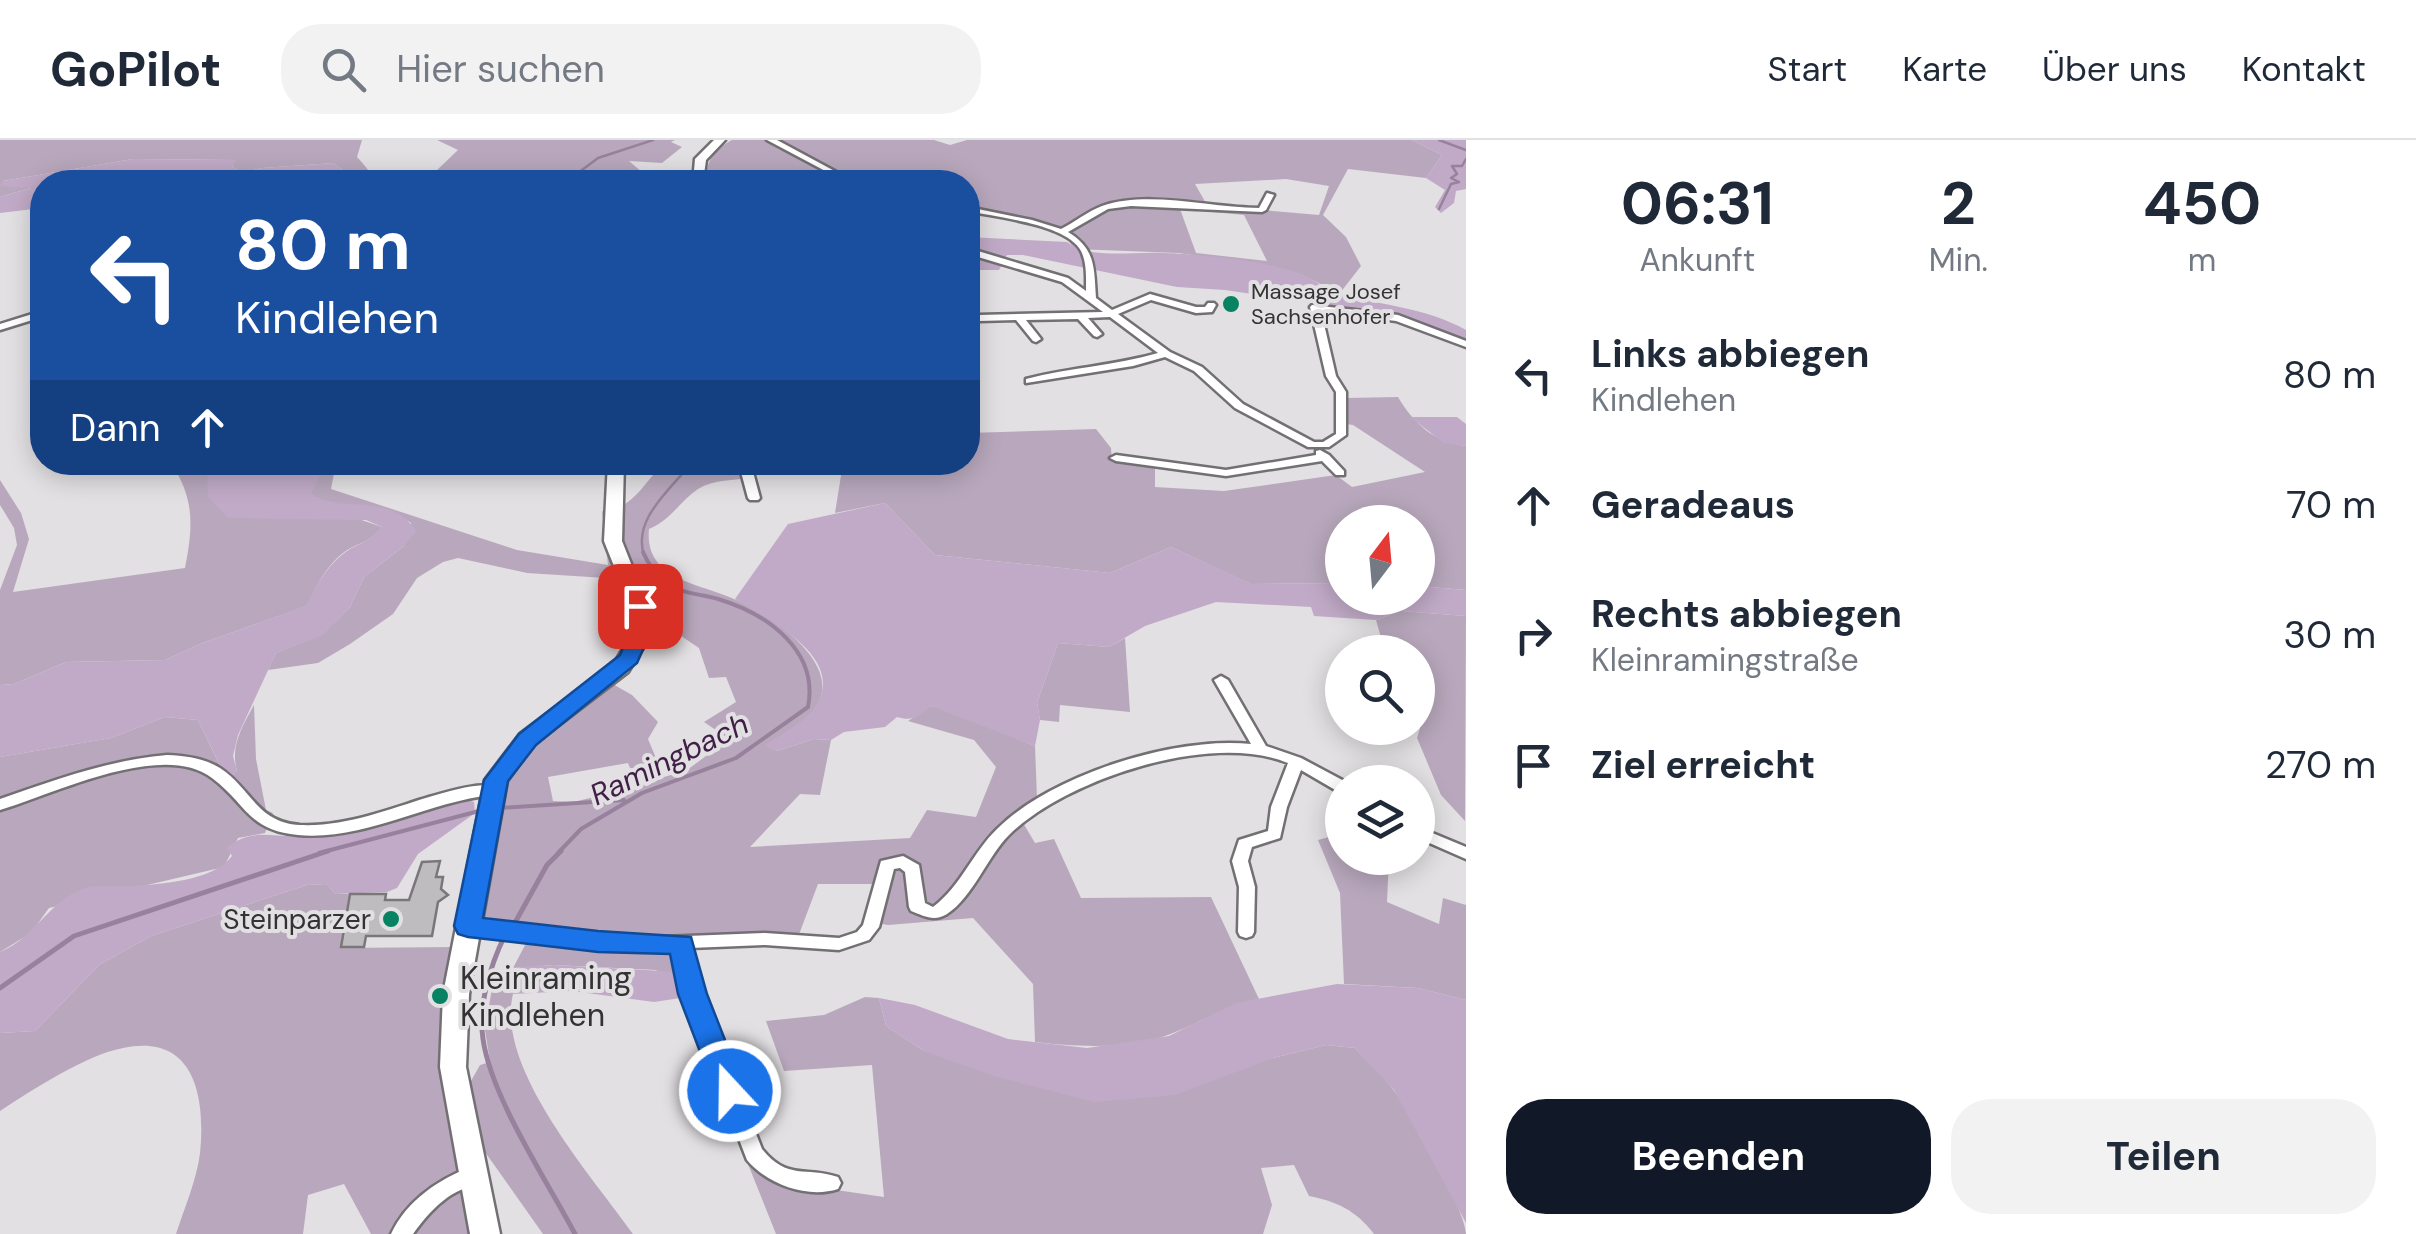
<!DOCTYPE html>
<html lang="de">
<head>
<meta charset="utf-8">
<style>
	:root { --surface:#fff; --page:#f2f2f3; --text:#1f2937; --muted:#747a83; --line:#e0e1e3; --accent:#111827 }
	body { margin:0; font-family:"DM Sans",sans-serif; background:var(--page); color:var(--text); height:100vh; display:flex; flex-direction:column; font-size:38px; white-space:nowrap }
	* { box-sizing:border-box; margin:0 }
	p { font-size:32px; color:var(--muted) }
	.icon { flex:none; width:55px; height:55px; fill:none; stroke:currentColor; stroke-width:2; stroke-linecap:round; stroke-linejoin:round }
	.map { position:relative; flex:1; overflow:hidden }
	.sheet { display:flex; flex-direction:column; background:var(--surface); width:950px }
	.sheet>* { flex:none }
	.top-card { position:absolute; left:30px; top:30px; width:950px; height:305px; border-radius:40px; box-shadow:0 5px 25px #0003; background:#1a4fa0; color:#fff; overflow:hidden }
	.needle { width:65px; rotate:16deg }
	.buttons { position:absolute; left:1325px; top:365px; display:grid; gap:20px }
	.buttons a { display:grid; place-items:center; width:110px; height:110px; border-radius:50%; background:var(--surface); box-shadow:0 5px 25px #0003; font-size:50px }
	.pin { position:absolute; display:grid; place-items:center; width:85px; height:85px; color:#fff; margin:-42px; border-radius:20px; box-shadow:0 5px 15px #0006 }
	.me { position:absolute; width:110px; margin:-55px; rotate:339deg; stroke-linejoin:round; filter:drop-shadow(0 0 8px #0008) }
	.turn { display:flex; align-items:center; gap:35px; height:210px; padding:0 40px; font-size:45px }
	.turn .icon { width:130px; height:130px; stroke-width:2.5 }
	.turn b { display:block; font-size:70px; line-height:85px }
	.then { display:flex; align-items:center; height:95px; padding:0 40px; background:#0003; gap:20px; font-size:38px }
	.eta { display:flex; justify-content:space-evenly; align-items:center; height:170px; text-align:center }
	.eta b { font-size:60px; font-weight:700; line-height:70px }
	.button { display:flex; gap:20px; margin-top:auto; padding:20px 40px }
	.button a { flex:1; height:115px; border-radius:40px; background:var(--accent); color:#fff; font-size:40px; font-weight:700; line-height:115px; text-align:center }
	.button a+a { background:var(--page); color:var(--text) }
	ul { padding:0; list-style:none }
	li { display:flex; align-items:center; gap:30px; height:130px; padding:0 40px }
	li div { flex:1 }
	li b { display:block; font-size:38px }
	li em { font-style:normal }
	header { display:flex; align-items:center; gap:60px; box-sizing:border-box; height:140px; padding:0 50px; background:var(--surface); border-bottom:2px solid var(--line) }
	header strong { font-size:48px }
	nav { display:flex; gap:55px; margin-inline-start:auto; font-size:35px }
	.search { width:700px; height:90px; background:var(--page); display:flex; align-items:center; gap:25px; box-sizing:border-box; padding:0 35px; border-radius:40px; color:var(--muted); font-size:38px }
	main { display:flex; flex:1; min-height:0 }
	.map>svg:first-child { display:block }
	.green { fill:#b9a8bd; fill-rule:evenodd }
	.forest { fill:#c1aac7 }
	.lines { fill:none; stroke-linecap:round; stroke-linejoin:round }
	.stream-far2 { stroke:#98819d; stroke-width:2.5 }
	.stream-far1 { stroke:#98819d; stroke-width:4 }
	.stream { stroke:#98819d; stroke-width:5 }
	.building { fill:#bebcbf; stroke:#797779; stroke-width:2.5 }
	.minor-casing { stroke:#727073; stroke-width:5 }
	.secondary-casing { stroke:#727073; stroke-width:5 }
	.minor { fill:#fff; fill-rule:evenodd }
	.secondary { fill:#fff; fill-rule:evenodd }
	.route { fill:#1a73e8; stroke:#114b97; stroke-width:2.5 }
	.poi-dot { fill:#078363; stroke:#e2e0e2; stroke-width:4 }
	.labels { text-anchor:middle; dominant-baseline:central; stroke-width:8; stroke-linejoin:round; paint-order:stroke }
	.far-poi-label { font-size:22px; fill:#343334; stroke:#e2e0e2; text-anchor:start }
	.poi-label { font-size:28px; fill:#343334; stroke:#e2e0e2; text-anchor:end }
	.water-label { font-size:30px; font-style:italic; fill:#3f1f46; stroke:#e2e0e2 }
	.near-poi-label { font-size:32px; fill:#343334; stroke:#e2e0e2; text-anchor:start }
</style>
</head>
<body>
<header>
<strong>GoPilot</strong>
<div class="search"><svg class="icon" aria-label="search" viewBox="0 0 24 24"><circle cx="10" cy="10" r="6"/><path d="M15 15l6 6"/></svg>Hier suchen</div>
<nav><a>Start</a><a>Karte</a><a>Über uns</a><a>Kontakt</a></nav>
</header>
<main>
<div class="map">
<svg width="1466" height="1094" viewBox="0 0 1466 1094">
	<rect width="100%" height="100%" fill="#e2e0e2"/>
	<path class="green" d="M 0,0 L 362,0 L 357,17 C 369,29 371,39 391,42 L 348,42 L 350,37 L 334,23 L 262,28 L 241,33 L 232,26 L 235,20 L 133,19 L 3,41 L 34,47 L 0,57 Z
		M 437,0 L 675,0 L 671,2 L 682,7 L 662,23 L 629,21 L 649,38 L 590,39 L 582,42 L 409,42 L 436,31 L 458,10 Z
		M 732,0 L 934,0 L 950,5 L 967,0 L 1412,0 L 1442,15 L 1426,38 L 1348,29 L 1323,75 L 1346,97 L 1361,126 L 1340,153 L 1297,133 L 1235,121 L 1178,113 L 1075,109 L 1061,92 L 968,70 L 968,42 L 707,42 C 704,23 714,9 732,0 ZM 1286,39 L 1329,46 L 1319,75 L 1207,65 L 1195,44 ZM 1180,69 L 1244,75 L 1267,121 L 1196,113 Z
		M 1398,257 C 1414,284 1434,302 1466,306 L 1466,450 L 1418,446 L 1418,382 L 1342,382 L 1342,443 L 1251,444 L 1171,407 L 1110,433 L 935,415 L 885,363 L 835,373 L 843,323 L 968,322 L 968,293 L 1096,289 L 1111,308 L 1112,322 L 1155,327 L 1155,347 L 1224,351 L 1336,335 L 1352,347 L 1425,332 L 1353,285 L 1346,284 L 1346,258 Z
		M 171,323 L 212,323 L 207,327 L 382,387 C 368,405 359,401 343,413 C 326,426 315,448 307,466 L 200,504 L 165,520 L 66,522 L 14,544 L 0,545 L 0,450 L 17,405 L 14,388 L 0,365 L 0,340 L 21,373 L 29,399 L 13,452 L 185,428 C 193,387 195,359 171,323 Z
		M 326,323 L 336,323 L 331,349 L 517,410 L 608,425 L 602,371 L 606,373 L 621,439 L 527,433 L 458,418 L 443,422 L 417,438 L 393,474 L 350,504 L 318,523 L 268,530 L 276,513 L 323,494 L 350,467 L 364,437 L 404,406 L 411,383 C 373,356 342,374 310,354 Z
		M 664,323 L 752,323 L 752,337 C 734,341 714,339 698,349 C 680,361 671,380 649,389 C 644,440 699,443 734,459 C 767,473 847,524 815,568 C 805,583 781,595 767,605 L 777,611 L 814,599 L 831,600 L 820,655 L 800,654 L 750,707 L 910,698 L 927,670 L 976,677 L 996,627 L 974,600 L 908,581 L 931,566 L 943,568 L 1035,606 L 1037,658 L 1016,671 L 1035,703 L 1054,699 L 1081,758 L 1211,757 L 1259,859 C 1228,865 1203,881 1173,893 C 1134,910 1077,907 1035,902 L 1033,844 L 973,778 L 888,785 L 871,782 L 875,744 L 818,744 L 795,805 L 753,802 L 695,809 L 690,817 L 721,913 L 775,1041 L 884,1057 L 872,925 L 784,931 L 766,881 L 824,875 L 865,857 L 879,858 L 886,886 L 924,911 L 1273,918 L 1326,905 L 1355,908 C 1367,921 1381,934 1392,948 C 1409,970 1466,1070 1466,1094 L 1374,1094 C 1357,1071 1336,1061 1309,1056 L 1294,1025 L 1261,1028 L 1272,1065 L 1263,1094 L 776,1094 L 682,859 L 687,857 L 656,830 L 554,825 L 513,828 L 535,786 L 485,777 L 479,771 L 504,642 L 525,609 L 611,543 L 632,555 L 658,582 L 648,599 L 664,637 L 687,630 L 729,599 L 704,582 L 736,562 L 726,537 L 709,538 L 699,508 L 647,473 L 622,413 L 619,367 C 637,360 650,336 664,323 ZM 628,623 L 637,646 L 574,662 L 553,661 L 548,637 Z
		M 1401,471 L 1466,476 L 1465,681 L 1441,655 L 1417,598 L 1420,588 L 1418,512 L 1385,512 L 1376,480 Z
		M 1125,498 L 1130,572 L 1060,565 L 1059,582 L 1040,580 L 1037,563 L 1058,503 L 1109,507 Z
		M 254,565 L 256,619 L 266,670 L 273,673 L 265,693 L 238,698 L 224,727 L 49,768 L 31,793 L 0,812 L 0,617 L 111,598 L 165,577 L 198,580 L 220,626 L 237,631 C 230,606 242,587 254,565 Z
		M 1329,697 L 1342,700 L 1342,718 L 1389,718 L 1387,762 L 1439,784 L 1443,758 L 1466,765 L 1466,860 L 1418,848 L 1344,844 L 1340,753 L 1318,700 Z
		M 327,744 L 335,754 L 349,754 L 340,808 L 453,807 L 443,853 L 437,853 L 436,860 L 442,860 L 448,946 L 460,1021 L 457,1027 L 477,1094 L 371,1094 L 344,1044 L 308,1055 L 303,1094 L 176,1094 C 184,1069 197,1039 200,1013 C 206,956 194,893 123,908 C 86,915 32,950 0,971 L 0,893 L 35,891 L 99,825 L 151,796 L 307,745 Z
		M 499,846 L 513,854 C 495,928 592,1036 633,1094 L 543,1094 L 473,995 L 467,948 L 480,925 L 490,922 L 485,890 L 492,848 Z"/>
	<path class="forest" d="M 1412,0 L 1466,0 L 1466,49 L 1456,51 L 1454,63 L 1441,73 L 1435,67 L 1445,50 L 1426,38 L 1442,15 Z
		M 133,19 L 236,20 L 232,26 L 241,33 L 262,28 L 334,23 L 350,37 L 348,42 L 42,42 L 42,68 L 0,73 L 0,57 L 31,48 L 0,46 L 3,41 Z
		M 968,97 L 1067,102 C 1089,120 1135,111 1164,113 C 1198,114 1269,121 1300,134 C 1314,140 1327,149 1341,154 C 1384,166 1427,168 1466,190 L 1466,202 L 1389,174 L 1225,150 L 1177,147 L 1023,115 L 1007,115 L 999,130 L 968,130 Z
		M 1410,277 L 1457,277 L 1466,284 L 1466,306 L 1444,303 Z
		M 212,323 L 326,323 L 311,354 C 344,374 391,352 416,391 L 404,406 L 364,437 L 350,467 L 323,495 L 276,513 L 238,595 L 233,616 L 237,631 L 233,637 L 223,632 L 198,580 L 165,577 L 111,598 L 0,617 L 0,545 L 14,544 L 66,522 L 165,520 L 200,504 L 306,466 C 315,448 326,427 343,414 C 358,402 367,405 382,387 L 366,380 L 228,378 L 208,357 L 207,327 Z
		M 885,363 L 935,415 L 1110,433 L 1171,407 L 1252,444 L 1342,443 L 1342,458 L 1418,458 L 1418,446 L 1466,450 L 1466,476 L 1401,471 L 1376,480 L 1314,476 L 1311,467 L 1216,462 L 1145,486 L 1109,507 L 1058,503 L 1037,563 L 1040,580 L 1035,606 L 931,566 C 919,576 913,582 897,577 L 885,587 L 844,592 L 831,600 L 814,599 L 777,611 L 770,609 L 766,605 C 781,594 806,582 816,566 C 847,516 766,479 735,459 L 788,384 Z
		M 467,660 L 474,662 L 475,673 L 418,714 L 397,748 L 387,752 L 335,754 L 327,744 L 307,745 L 151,796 L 99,825 L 35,891 L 0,893 L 0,812 C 35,798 48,761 85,748 C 99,744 117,747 131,746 C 161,744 213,741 232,716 L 227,708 C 250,687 273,698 300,696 C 358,693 412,675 467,660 Z
		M 554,825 L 681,832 L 687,857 L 654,862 L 572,851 L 513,854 L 499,846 C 505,822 533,827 554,825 Z
		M 1337,844 L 1418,848 L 1466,860 L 1466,1083 L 1394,950 L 1355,908 L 1326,905 L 1273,918 L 1175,955 L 1094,962 L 994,936 L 924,911 L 886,886 L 879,858 L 915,865 L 1008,899 L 1087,908 L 1169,896 L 1236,863 Z"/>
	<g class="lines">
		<path class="stream-far2" d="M 1439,0 L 1466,10
			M 566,42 L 598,18 L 653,0
			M 1439,69 L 1451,44 L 1459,42 L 1451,38 L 1457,34 L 1452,26 L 1462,26 L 1466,19
			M 644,415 C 632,378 672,349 692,322"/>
		<path class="stream-far1" d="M 499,668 L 624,660
			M 319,713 L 479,671
			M 558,713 L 581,689 L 642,653 L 736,618 L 808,567 C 819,511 768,474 718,459 C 701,454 682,454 667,443 C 656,435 648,424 643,412"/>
		<path class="stream" d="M 512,788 L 547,725 L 561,711
			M 505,795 C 490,826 478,865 483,899 C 491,957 547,1041 575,1094
			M 0,848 L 74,796 L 328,711"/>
	</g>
	<path class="building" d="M 440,721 L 436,737 L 443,737 L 441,749 L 448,755 L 438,762 L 432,796 L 366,796 L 364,807 L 341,807 L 350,754 L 386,754 L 385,760 L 409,760 L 422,722 Z"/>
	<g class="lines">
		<g class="minor-casing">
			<path id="minor" d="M 767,0 L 777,0 L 855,42 L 846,42 Z
				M 1267,53 L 1274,55 L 1266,70 L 1262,72 L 1131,66 L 1108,69 L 1068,92 C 1096,109 1094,128 1096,158 L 1112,170 L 1150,154 L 1196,167 L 1205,167 L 1208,163 L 1214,163 L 1216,165 L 1212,172 L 1196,173 L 1151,160 L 1118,174 L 1170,212 L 1202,227 L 1243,264 L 1314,302 L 1323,302 L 1336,294 L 1336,252 L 1326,236 L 1310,167 L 1312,165 L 1398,175 L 1466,201 L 1466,207 L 1396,181 L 1321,171 L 1336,236 L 1346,252 L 1346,295 L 1329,307 L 1308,307 L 1235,268 L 1194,231 L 1165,217 L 1133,226 L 1026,243 L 1026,239 C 1070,227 1115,226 1158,213 L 1110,177 L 1088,178 L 1102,194 L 1097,197 L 1094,196 L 1078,179 L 1026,180 L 1041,199 L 1036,202 L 1033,201 L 1016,180 L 979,181 L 974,178 L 979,175 L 1103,172 L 1062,142 L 968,114 L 968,108 L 1068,138 L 1086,151 C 1086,138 1087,123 1081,111 C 1067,84 995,77 968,71 L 968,67 L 1032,80 L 1061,89 C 1075,82 1088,71 1102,66 C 1149,50 1210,68 1259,68 Z
				M 42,171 L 42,177 L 0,190 L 0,184 Z
				M 1320,310 L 1329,315 L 1344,331 L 1344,335 L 1336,335 L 1322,321 L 1226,336 L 1116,321 L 1110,318 L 1116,315 L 1226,330 L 1316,315 L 1316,311 Z
				M 743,322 L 754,322 L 753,332 L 760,358 L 758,360 L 750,360 L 748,358 L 741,332 Z
				M 1221,536 L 1228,540 L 1266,606 L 1301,618 L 1346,642 L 1342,642 L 1342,652 L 1337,651 L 1301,630 L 1287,667 L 1280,698 L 1252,707 L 1248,721 L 1255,747 L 1254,792 L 1252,796 L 1246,798 L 1240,796 L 1238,792 L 1239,747 L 1232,721 L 1239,700 L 1268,691 L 1271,667 L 1288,623 C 1212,591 1066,639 1009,695 C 987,717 973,757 947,774 C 934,782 924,776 911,771 L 909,767 L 905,732 L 900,728 L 894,729 L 879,787 L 869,800 L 839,810 L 765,805 L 690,808 L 701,854 L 762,1009 C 788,1041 805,1026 838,1037 L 841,1043 L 838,1049 C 807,1059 767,1044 747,1020 L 683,854 L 674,809 L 636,810 L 468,792 L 462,790 L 460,786 L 462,782 L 468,780 L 636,798 L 765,793 L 839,798 L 857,792 L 863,785 L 881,721 L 903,716 L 919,725 L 925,763 L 933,767 C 961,746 973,712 997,689 C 1051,635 1175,596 1251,604 L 1214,540 Z
				M 167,615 C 186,616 204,618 220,628 C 251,648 256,682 300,685 C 345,687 386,670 429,657 C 450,651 475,643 497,646 L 499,650 L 497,654 L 492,655 C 427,662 364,701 298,695 C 248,691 246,663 212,638 C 163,600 53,654 0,670 L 0,659 C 55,640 109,620 167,615 Z
				M 1418,687 L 1466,707 L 1466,719 L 1418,698 Z
				M 473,1026 L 480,1029 L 483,1035 C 475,1046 459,1049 448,1057 C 434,1067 423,1080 413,1094 L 391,1094 C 407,1060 439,1039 473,1026 Z"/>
		</g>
		<g class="secondary-casing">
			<path id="secondary" d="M 714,0 L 725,0 L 706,20 L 703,42 L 693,42 L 695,19 Z
				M 608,322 L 624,322 L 622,401 L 651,474 L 651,495 L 628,532 L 534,604 L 507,641 L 469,854 L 466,927 L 500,1094 L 470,1094 L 440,927 L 443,854 L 485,640 L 520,594 L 614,524 L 631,495 L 633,474 L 604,401 Z"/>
		</g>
		<use href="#minor" class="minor"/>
		<use href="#secondary" class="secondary"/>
	</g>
	<path class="route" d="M 640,459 L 651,466 L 654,485 L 637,523 L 536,605 L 508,641 L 483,778 L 598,791 L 691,797 L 707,854 L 745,951 L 741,960 L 730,964 L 719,960 L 715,951 L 678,854 L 670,814 L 598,812 L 468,797 L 458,794 L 454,786 L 484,640 L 519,594 L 620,515 L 632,485 L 629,466 Z"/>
	<g class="poi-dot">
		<circle cx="1231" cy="164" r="10"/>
		<circle cx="391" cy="779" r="10"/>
		<circle cx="440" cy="856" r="10"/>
	</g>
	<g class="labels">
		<g class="far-poi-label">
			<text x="1251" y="151">Massage Josef<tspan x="1251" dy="25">Sachsenhofer</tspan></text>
		</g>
		<g class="poi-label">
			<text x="371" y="779">Steinparzer</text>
		</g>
		<g class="water-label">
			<text transform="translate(669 619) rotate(-26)">Ramingbach</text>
		</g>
		<g class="near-poi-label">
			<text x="460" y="838">Kleinraming<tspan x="460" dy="37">Kindlehen</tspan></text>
		</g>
	</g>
</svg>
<div class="buttons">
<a><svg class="needle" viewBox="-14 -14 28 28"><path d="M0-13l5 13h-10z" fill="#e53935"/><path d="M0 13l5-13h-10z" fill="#747a83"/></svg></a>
<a><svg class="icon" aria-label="search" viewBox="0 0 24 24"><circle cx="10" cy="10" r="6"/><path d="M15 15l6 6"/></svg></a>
<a><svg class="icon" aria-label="layers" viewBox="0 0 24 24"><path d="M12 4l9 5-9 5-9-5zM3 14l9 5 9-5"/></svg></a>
</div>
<div class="pin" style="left:640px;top:466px;background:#d93025"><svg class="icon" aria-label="arrive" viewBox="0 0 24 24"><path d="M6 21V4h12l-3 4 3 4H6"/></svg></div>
<svg class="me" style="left:730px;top:951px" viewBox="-20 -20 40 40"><circle r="17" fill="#1a73e8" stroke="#fff" stroke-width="3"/><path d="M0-11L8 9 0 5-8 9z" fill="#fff"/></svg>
<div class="top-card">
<div class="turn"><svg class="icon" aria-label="left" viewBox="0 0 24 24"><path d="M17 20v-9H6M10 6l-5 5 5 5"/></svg><div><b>80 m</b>Kindlehen</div></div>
<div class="then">Dann<svg class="icon" aria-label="ahead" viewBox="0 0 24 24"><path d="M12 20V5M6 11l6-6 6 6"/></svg></div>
</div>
</div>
<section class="sheet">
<div class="eta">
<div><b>06:31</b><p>Ankunft</p></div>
<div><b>2</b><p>Min.</p></div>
<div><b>450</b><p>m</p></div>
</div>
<ul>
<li><svg class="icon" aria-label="left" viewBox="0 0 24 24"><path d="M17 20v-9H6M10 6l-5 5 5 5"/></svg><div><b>Links abbiegen</b><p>Kindlehen</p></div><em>80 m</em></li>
<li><svg class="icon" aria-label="ahead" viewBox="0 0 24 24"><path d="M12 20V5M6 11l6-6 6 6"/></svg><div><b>Geradeaus</b></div><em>70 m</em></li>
<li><svg class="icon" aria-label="right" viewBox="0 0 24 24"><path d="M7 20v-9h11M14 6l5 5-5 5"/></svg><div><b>Rechts abbiegen</b><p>Kleinramingstraße</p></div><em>30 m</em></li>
<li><svg class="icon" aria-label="arrive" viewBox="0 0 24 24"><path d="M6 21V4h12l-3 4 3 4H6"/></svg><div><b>Ziel erreicht</b></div><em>270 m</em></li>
</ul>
<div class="button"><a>Beenden</a><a>Teilen</a></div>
</section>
</main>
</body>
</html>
